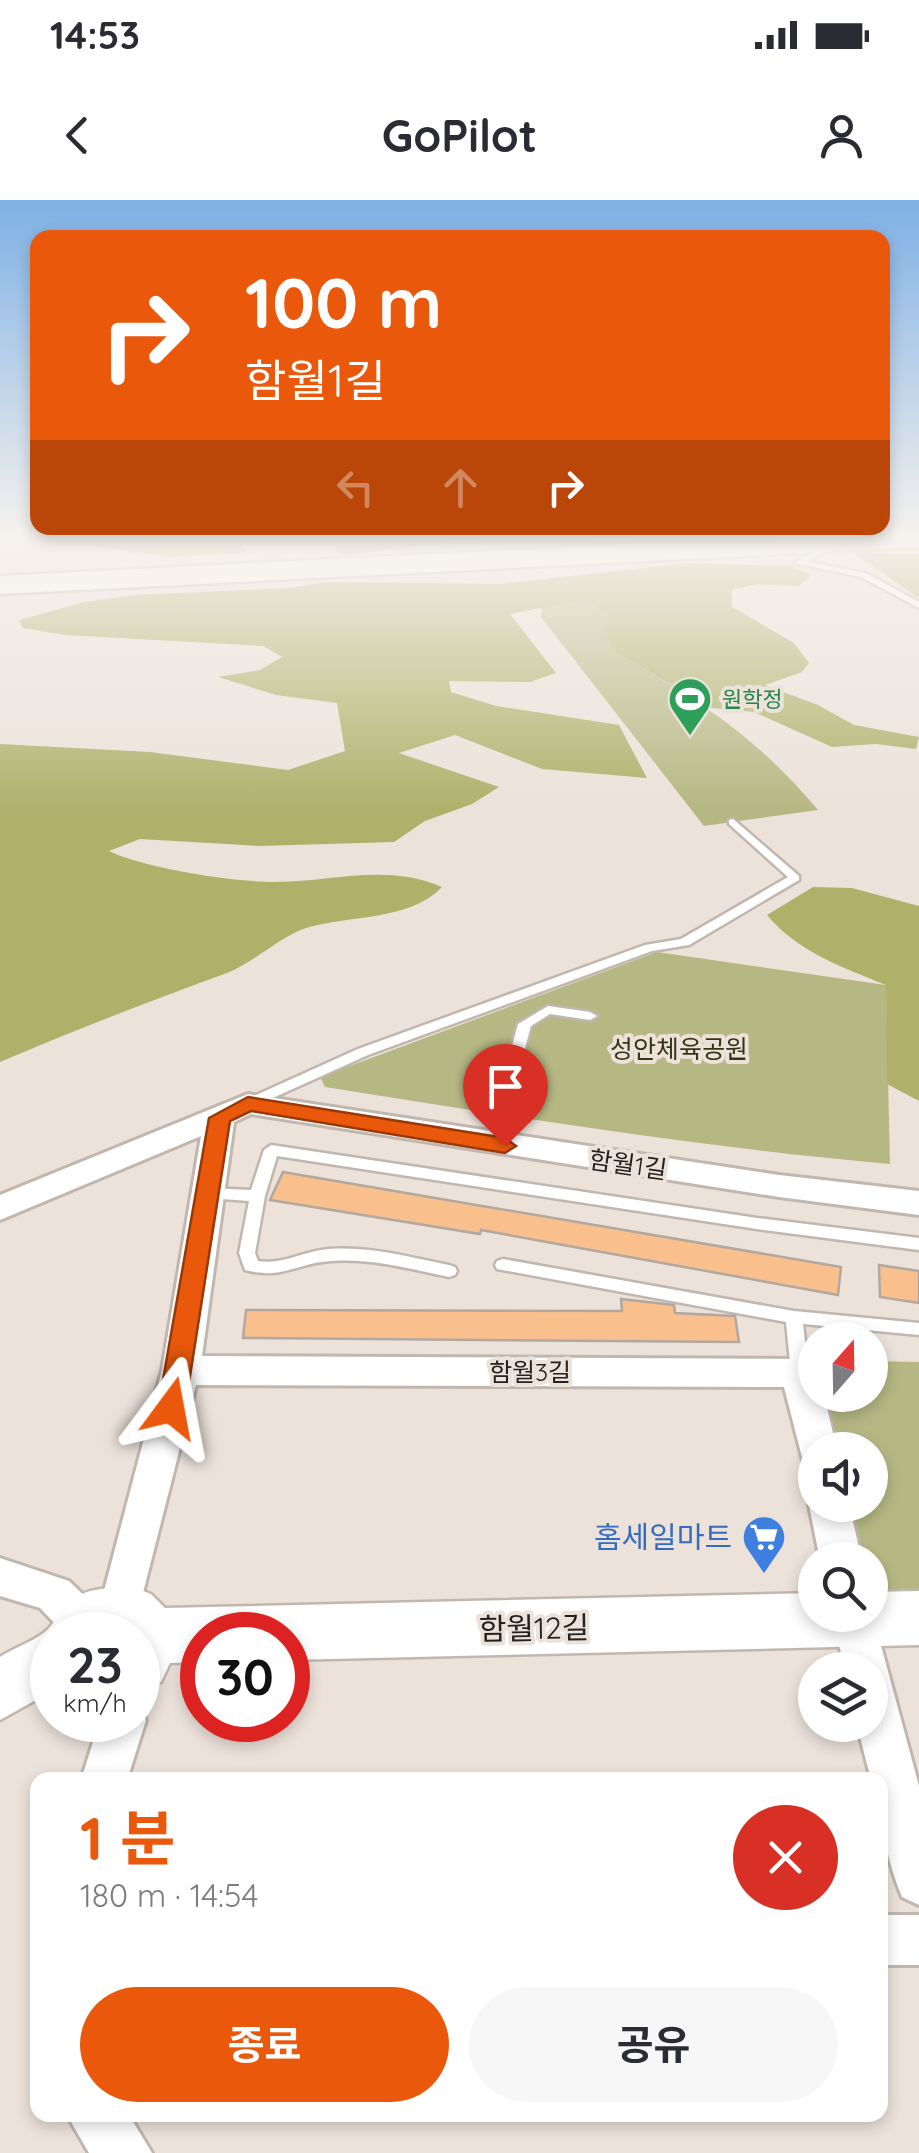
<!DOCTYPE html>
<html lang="ko">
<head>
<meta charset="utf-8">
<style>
	:root { --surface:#fff; --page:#f7f7f7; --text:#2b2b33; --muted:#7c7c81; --accent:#ea580c }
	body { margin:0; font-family:Quicksand,"Noto Sans KR",sans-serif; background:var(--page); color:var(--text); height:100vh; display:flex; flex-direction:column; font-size:38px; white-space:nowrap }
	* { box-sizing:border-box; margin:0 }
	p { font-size:32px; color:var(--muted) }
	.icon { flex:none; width:55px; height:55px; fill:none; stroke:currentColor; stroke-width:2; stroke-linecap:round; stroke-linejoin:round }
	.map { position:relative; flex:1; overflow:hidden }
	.sheet { position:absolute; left:30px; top:1572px; width:858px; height:350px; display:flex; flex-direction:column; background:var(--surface); border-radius:20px; box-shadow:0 5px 15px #0003 }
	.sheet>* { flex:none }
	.hud { position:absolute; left:30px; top:30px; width:860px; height:305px; border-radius:20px; box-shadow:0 5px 15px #0003; background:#ea580c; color:#fff; overflow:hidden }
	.needle { width:65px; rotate:20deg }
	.tools { position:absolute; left:798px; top:1122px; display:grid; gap:20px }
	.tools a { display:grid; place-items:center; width:90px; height:90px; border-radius:50%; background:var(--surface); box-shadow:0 5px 15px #0003; font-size:50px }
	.speed { position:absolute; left:30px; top:1412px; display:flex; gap:20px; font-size:50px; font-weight:700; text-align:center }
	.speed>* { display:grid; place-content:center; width:130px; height:130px; border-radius:50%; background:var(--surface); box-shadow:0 5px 15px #0003; line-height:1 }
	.speed small { font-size:25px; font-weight:400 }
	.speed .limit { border:15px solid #d22; background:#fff; color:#111 }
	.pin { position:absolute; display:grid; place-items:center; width:85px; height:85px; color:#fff; margin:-102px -42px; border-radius:50% 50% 50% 0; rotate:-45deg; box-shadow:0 0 10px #0007 }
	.pin .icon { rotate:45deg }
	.me { position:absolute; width:110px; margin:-55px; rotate:13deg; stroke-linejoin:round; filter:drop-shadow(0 0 8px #0008) }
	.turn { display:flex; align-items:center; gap:35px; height:210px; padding:0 50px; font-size:45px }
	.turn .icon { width:130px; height:130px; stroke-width:2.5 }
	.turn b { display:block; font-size:70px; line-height:85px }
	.lanes { display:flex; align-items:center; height:95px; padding:0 50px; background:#0003; justify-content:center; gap:50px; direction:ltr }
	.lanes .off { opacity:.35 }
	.round { display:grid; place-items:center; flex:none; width:105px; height:105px; border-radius:52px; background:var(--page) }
	.summary { display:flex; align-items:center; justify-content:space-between; height:170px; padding:0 50px }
	h1 { font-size:60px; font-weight:700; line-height:75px; color:var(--accent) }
	.button { display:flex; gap:20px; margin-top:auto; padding:20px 50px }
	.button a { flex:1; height:115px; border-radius:60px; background:var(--accent); color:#fff; font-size:40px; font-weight:700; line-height:115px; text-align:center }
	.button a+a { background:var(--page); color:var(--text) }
	.status { display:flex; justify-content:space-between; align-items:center; height:70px; padding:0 50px; background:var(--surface); direction:ltr }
	.status svg { height:28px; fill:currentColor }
	header { display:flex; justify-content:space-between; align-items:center; height:130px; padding:0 50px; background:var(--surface); font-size:45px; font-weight:700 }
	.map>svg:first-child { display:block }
	.green { fill:#b6b884 }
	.forest { fill:#afb16b }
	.building { fill:#f9c08e; stroke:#b1a8a0; stroke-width:2.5 }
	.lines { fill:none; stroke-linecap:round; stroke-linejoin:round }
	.lane-casing { stroke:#c1b7af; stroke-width:5 }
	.street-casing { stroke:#c1b7af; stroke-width:6 }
	.secondary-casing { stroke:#c1b7af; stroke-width:5 }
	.highway-casing { stroke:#c1b7af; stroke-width:5 }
	.lane { fill:#fff; fill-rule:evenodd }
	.street { fill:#fff; fill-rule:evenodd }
	.secondary { fill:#fff; fill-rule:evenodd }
	.highway { fill:#fff; fill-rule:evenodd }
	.route { fill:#ea580c; stroke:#983908; stroke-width:2.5 }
	.labels { text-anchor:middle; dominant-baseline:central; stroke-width:8; stroke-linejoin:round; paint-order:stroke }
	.far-leisure-label { font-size:22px; fill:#27864d; stroke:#ece2da; text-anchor:start }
	.park-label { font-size:25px; fill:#353616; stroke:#ece2da }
	.street-label { font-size:25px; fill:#25211e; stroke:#ece2da }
	.near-shop-label { font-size:30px; fill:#366cbe; stroke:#ece2da; text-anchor:end }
	.near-street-label { font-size:30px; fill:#25211e; stroke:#ece2da }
</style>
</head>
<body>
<div class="status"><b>14:53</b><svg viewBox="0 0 49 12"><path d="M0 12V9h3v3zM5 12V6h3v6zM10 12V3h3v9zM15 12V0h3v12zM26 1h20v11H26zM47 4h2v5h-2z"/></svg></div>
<header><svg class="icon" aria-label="back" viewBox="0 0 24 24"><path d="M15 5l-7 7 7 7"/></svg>GoPilot<svg class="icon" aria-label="person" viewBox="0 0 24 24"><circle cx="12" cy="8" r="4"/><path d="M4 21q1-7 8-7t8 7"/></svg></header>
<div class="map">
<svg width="919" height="1953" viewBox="0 0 919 1953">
	<rect width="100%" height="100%" fill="#ece2da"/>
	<path class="green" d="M 587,398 L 608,415 L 613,451 C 697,499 755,535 818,610 L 704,626 L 541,417 L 541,406 Z
		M 657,752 L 886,785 L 890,964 C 700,947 513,917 325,887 L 320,877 Z
		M 870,1161 L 919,1162 L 919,1395 L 890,1396 L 870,1381 L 870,1360 L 863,1360 L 850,1305 L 870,1305 L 870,1250 L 837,1250 L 823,1195 L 870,1195 Z"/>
	<path class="forest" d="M 53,336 L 232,336 L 249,353 L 172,357 L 50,341 Z
		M 337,336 L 645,336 L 452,342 L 346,355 L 335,350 Z
		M 855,353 L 919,354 L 919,397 L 915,396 Z
		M 689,363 L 792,366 L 811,375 L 799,386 L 757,384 L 732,390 L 732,407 L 794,443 L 809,463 L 802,472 L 765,485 L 818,505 L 854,525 L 919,537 L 916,549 L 876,544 L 832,547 L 754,512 L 712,508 L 613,451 L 604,425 L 608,415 L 587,399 L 510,414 L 556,473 L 530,482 L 449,481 L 451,492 L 496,506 L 619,525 L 647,578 L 542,569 L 455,535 L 399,553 L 499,587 L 472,604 L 425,621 L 394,642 L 259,646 L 140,639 L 109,651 C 144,668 232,682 275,682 C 333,682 386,663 442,687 C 410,721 349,715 306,728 C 279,737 255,762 227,773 C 150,801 75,830 0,862 L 0,544 L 150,552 L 288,570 L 345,551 L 337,503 L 276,495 L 218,477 L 260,470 L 282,457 L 263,446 L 65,435 L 23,428 L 19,420 L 85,402 L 135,395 L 289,388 L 327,382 L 500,384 Z
		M 813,687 L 852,688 L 919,706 L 919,901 L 887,884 L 886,785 C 842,767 798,752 767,715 Z"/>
	<path class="building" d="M 283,972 L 841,1067 L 838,1095 L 481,1030 L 480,1034 L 270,1000 Z
		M 879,1065 L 919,1071 L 919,1103 L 880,1097 Z
		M 621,1099 L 674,1105 L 675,1113 L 735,1116 L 739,1142 L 243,1138 L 246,1110 L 622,1111 Z"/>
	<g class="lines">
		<g class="lane-casing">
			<path id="lane" d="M 818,349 L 825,351 L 806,362 L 866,373 L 919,402 L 919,408 L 861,377 L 794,363 Z
				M 733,619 L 799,676 L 799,680 L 689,745 L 652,751 L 368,855 L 253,907 L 248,909 L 241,904 L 243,901 L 358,849 L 645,745 L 681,739 L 788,677 L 729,624 L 729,620 Z
				M 548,806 L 590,812 L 597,816 L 590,820 L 550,814 L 531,826 L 499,944 L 497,947 L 487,947 L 485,944 L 518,824 Z
				M 271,945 L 757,1018 L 919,1038 L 919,1050 L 757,1029 L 277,956 L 265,996 L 255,1053 L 258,1061 C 283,1065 303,1051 329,1049 C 369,1046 410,1057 449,1065 L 455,1067 L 457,1071 L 455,1075 L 449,1077 C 410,1069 371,1058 331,1061 C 296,1063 283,1080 245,1070 L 239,1053 L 249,1001 L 208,998 L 200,993 L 208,988 L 251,990 L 264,950 Z
				M 503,1059 L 794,1111 L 919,1123 L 919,1135 L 803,1124 L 809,1173 L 806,1178 L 800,1180 L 794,1178 L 791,1173 L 786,1122 L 497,1069 L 495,1065 L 497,1061 Z"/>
		</g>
		<g class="street-casing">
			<path id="street" d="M 248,894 L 779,975 L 919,991 L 919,1015 L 779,997 L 251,914 L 234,922 L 202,1156 L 800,1159 L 815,1166 L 815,1195 L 824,1195 L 837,1250 L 815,1250 L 815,1265 L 803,1261 L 784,1187 L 196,1185 L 135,1424 L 120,1429 L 105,1424 L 101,1435 L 66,1435 L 40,1408 L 0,1396 L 0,1358 L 69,1381 L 99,1410 L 162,1170 L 201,936 L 0,1020 L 0,995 Z
				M 815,1293 L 815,1305 L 849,1305 L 862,1360 L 820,1360 L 809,1305 Z
				M 870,1405 L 919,1586 L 919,1705 L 902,1697 C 886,1659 880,1621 880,1580 L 871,1580 L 857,1525 L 870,1525 L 870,1470 L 845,1470 L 832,1415 L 870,1415 Z
				M 138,1504 L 146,1520 L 127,1580 L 81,1580 L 100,1520 L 138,1520 Z
				M 880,1715 L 919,1715 L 919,1765 L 880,1765 Z
				M 67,1915 L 129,1915 L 152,1953 L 89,1953 Z"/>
		</g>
		<g class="secondary-casing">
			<path id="secondary" d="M 130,1386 L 151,1394 L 165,1408 L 815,1393 L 815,1415 L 870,1415 L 870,1392 L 919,1391 L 919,1445 L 288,1460 L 288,1435 L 202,1435 L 202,1462 L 170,1463 L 161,1482 L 139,1490 L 138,1435 L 52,1435 L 52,1491 L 0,1520 L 0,1457 C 13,1448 40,1439 49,1428 C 82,1389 77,1391 130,1386 Z"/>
		</g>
		<g class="highway-casing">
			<path id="highway" d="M 786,336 L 919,336 L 919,347 L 0,394 L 0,376 Z"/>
		</g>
		<use href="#lane" class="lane"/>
		<use href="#street" class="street"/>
		<use href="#secondary" class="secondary"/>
		<use href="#highway" class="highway"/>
	</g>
	<linearGradient id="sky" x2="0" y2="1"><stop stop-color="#7eb0e5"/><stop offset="0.55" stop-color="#f6f2ee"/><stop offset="1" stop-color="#f6f2ee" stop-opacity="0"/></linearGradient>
	<rect width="919" height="609" fill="url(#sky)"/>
	<path class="route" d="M 248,897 L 505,938 L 516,946 L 505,953 L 251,911 L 230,921 L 185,1208 L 171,1218 L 158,1208 L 209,918 Z"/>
	<defs>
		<g id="stadium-pin" transform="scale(2.25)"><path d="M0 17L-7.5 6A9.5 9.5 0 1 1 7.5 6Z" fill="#2e9e5b" stroke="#ece2da"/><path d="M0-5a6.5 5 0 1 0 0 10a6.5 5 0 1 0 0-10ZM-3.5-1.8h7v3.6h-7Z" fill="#fff"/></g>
		<g id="supermarket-pin" transform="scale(2.25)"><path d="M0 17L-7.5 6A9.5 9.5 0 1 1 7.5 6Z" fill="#3f7fe0" stroke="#ece2da"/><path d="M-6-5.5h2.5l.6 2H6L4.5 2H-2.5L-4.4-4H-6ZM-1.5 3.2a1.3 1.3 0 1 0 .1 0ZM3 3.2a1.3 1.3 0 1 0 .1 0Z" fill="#fff"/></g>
	</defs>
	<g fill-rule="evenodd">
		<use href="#stadium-pin" x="690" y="499"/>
		<use href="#supermarket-pin" x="764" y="1337"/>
	</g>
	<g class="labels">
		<g class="far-leisure-label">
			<text x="722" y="499">원학정</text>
		</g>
		<g class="park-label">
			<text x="679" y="848">성안체육공원</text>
		</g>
		<g class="street-label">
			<text transform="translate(628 964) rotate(8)">함월1길</text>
			<text x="530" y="1171">함월3길</text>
		</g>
		<g class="near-shop-label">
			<text x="732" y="1337">홈세일마트</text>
		</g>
		<g class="near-street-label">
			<text transform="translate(534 1428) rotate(-1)">함월12길</text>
		</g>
	</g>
</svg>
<div class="tools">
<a><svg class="needle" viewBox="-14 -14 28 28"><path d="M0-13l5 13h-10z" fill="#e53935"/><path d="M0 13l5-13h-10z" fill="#7c7c81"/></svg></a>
<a><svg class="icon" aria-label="sound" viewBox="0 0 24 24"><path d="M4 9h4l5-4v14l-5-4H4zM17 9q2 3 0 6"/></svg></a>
<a><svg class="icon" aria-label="search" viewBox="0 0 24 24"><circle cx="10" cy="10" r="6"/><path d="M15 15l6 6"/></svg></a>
<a><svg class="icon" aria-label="layers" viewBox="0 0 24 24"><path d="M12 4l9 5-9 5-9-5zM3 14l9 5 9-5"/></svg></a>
</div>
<div class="speed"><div>23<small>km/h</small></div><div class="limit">30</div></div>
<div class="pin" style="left:505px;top:946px;background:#d93025"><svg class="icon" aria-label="arrive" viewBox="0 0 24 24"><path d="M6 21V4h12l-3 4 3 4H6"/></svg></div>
<svg class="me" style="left:171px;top:1208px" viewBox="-20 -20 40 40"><path d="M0-17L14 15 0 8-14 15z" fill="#ea580c" stroke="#fff" stroke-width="4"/></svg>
<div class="hud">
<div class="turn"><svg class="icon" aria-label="right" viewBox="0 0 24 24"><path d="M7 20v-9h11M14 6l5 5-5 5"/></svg><div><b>100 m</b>함월1길</div></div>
<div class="lanes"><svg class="icon off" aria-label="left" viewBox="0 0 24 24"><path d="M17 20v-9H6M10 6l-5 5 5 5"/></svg><svg class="icon off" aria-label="ahead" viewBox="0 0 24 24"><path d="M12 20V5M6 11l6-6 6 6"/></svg><svg class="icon" aria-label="right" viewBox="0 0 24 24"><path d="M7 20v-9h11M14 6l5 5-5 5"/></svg></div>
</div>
<section class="sheet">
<div class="summary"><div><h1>1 분</h1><p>180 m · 14:54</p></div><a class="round" style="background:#d93025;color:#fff"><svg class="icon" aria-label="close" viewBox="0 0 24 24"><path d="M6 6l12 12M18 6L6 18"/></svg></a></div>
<div class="button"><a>종료</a><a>공유</a></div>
</section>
</div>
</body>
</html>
